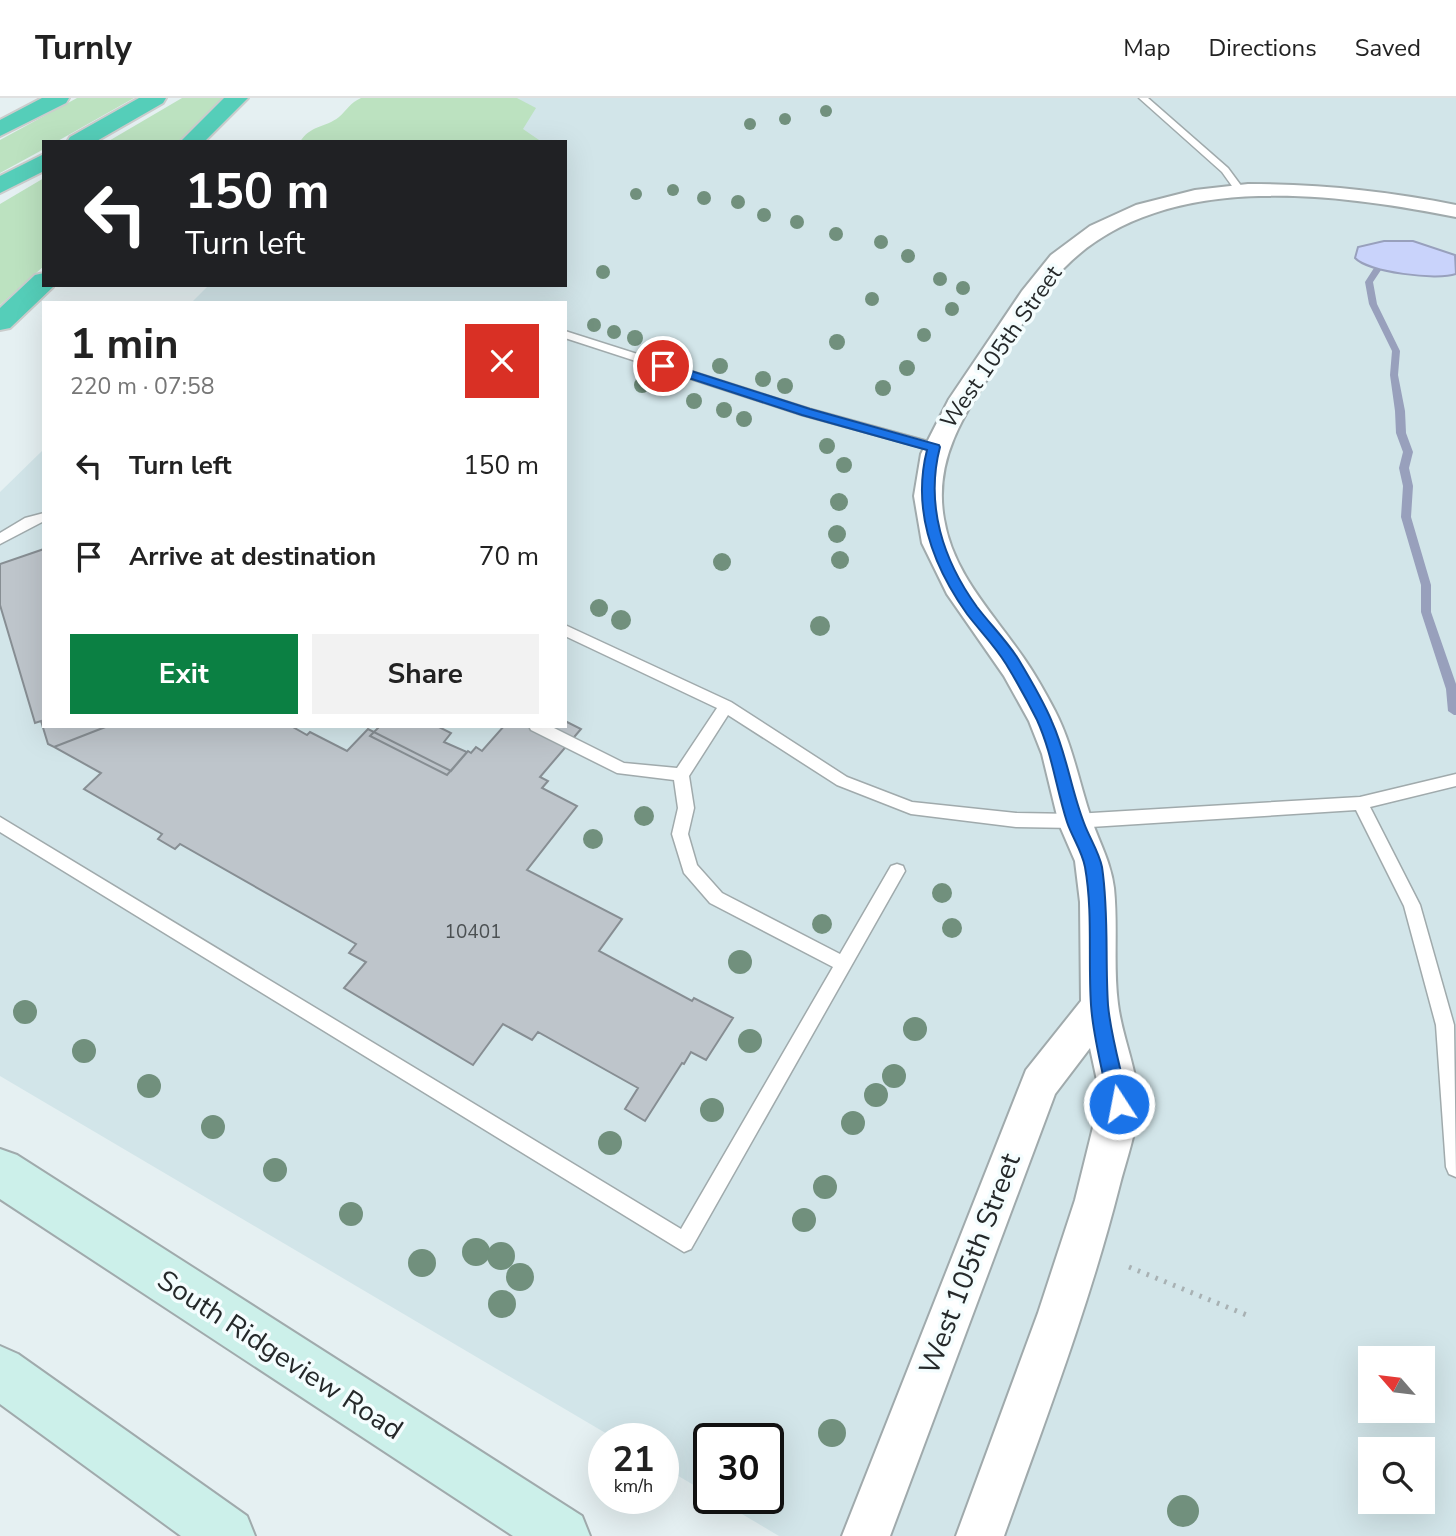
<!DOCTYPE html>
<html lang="en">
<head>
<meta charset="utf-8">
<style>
	:root { --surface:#fff; --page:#f2f2f2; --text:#222; --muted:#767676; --line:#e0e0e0; --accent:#0b8043 }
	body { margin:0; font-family:"Nunito Sans",sans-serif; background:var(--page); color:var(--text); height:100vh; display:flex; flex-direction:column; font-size:26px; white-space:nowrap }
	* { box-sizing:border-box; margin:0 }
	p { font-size:23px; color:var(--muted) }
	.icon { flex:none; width:38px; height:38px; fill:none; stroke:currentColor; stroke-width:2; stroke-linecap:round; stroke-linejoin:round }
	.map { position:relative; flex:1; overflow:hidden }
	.sheet { position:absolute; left:42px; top:203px; width:525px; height:427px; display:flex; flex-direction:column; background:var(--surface); border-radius:0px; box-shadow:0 7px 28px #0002 }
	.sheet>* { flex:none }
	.top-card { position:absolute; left:42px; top:42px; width:525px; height:147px; border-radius:0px; box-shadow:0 7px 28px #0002; background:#202124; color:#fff; overflow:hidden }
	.needle { width:46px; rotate:298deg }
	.fabs { position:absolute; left:1358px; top:1248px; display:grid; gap:14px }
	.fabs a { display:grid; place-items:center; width:77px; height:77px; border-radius:0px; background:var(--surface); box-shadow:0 7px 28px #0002; font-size:35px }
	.speed { position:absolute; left:588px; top:1325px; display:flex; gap:14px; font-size:35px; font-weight:700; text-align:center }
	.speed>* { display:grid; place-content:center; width:91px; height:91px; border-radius:50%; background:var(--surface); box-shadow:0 7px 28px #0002; line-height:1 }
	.speed small { font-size:18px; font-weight:400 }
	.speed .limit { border:4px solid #111; border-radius:10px; background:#fff; color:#111 }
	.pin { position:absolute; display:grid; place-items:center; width:60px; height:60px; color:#fff; margin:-30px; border:4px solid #fff; border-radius:50%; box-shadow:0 2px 7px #0007 }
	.me { position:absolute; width:77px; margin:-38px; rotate:349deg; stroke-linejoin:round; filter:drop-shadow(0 0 5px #0008) }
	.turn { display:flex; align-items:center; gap:24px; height:147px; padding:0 28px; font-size:32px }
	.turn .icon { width:91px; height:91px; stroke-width:2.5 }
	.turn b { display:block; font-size:49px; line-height:60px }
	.round { display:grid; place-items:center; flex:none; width:74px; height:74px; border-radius:0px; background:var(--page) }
	.head { display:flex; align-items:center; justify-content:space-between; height:119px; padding:0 28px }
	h1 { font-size:42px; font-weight:700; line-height:52px }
	.button { display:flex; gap:14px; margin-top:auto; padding:14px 28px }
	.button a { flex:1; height:80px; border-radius:0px; background:var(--accent); color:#fff; font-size:28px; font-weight:700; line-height:80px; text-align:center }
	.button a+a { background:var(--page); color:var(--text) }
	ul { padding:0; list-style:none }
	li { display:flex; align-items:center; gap:21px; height:91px; padding:0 28px }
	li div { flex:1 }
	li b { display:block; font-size:26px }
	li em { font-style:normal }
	header { display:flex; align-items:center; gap:42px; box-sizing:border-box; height:98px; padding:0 35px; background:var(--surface); border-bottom:2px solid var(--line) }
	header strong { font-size:33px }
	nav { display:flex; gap:38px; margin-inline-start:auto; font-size:24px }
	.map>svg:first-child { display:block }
	.built { fill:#d2e5e9; fill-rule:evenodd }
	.green { fill:#bce2c0 }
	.water { fill:#c9d3fb; stroke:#98a0bc; stroke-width:2 }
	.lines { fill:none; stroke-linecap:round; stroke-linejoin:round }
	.stream { fill:#98a0bc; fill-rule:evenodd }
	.building { fill:#bec5cb; stroke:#878e93; stroke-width:2 }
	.lane-casing { stroke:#a0aaac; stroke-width:3 }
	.street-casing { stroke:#a0aaac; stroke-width:4 }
	.secondary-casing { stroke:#a0aaac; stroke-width:4 }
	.highway-casing { stroke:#cbcccc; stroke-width:4 }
	.path { stroke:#a8b1b3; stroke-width:5; stroke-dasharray:2.5 7; stroke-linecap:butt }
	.lane { fill:#fff; fill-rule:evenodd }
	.street { fill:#fff; fill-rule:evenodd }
	.secondary { fill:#ccf0ea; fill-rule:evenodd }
	.highway { fill:#55ceb9; fill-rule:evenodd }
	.tree { fill:#71907d }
	.route { fill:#1a73e8; stroke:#114b97; stroke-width:2 }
	.labels { text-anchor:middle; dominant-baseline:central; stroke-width:7; stroke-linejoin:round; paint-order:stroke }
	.number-label { font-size:19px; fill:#4b5052 }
	.street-label { font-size:23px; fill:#25292a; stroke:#f4fdfe }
	.near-street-label { font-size:28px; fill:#25292a; stroke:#f4fdfe }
</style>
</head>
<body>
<header>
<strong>Turnly</strong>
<nav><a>Map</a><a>Directions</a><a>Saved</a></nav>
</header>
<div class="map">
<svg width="1456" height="1438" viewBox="0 0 1456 1438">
	<rect width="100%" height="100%" fill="#e5f0f2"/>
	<path class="built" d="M 482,0 L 1456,0 L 1456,1438 L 779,1438 L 715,1400 L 768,1400 L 768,1340 L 709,1340 L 709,1396 L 663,1369 L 663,1340 L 614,1340 L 0,978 L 0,394 L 44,351 L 44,628 L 565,628 L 565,205 L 191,205 L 209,187 L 565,187 L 565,44 L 420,44 ZM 1370,1260 L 1423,1260 L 1423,1312 L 1370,1312 ZM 1370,1351 L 1423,1351 L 1423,1404 L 1370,1404 Z"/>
	<path class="green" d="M 77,0 L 134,0 L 56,44 L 44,44 L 44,51 L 0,75 L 0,42 Z
		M 182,0 L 225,0 L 178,44 L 107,44 Z
		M 361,0 L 517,0 L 536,10 L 523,31 L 542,44 L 300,44 C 310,27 325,30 339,19 C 347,12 350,5 361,0 Z
		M 44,80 L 44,168 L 0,207 L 0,106 Z"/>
	<path class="water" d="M 1384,143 L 1413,143 L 1455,157 L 1456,176 C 1437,183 1368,174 1355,160 L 1358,149 Z"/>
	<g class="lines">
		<path class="stream" d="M 1374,170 L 1381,172 L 1373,184 L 1377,206 L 1400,253 L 1398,277 L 1405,313 L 1406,335 L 1413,354 L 1409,370 L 1413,388 L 1411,419 L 1431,487 L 1431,514 L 1456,586 L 1456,617 L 1454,617 L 1448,613 L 1446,591 L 1421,514 L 1421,487 L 1401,419 L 1403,388 L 1399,370 L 1403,354 L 1396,335 L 1395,313 L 1390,277 L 1392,253 L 1369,206 L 1365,184 Z"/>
	</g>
	<path class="building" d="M 44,451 L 44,628 L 108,628 L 54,649 L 48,646 L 41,623 L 35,625 L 0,507 L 0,466 Z
		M 565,623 L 581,631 L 540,679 L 548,683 L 542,690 L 577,708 L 527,772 L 622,821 L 599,853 L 692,903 L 694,900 L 733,920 L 706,962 L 691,954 L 684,966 L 682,965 L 645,1023 L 625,1011 L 638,990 L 538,934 L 532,942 L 503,926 L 473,967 L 344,890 L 366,864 L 349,855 L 356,846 L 180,746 L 175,751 L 158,741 L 162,736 L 84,691 L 101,675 L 54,649 L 108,628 L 291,628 L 307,637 L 310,634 L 347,653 L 368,631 L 451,673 L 468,653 L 471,655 L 476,649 L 482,653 L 504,628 L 565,628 Z
		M 380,628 L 437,628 L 451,635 L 444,644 L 467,654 L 447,677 L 370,638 Z"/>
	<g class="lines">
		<g class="lane-casing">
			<path id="lane" d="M 1139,0 L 1148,0 L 1228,70 L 1245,93 L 1243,95 L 1237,95 L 1222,74 Z
				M 565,233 L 810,311 L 938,346 L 940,349 L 934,353 L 802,317 L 565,240 Z
				M 44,415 L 44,423 L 0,446 L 0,435 L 25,420 Z
				M 565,527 L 731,604 L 847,679 L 912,704 L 1016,715 L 1075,716 L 1360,699 L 1456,676 L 1456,688 L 1370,709 L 1420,807 L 1454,927 L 1456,1079 L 1449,1076 L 1446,1069 L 1436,927 L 1404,808 L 1356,712 L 1075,730 L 1016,729 L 911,716 L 837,687 L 728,617 L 689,678 L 694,710 L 688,736 L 697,767 L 722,795 L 840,856 L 891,768 L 897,766 L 903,768 L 905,773 L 691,1151 L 684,1154 L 0,734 L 0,719 L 681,1131 L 833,869 L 710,805 L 684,775 L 672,736 L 678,710 L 674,682 L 617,675 L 531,632 L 529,628 L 550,628 L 624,665 L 677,670 L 717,610 L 565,538 Z"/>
		</g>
		<g class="street-casing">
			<path id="street" d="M 1248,86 C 1319,86 1387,93 1456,107 L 1456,119 C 1334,95 1161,71 1064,170 C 1037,197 1019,233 998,265 C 966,313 933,360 944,421 C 953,476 993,515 1023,559 C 1035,576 1045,594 1055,613 C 1073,648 1079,685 1092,723 C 1100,746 1111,765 1114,790 C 1118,829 1113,868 1118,906 C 1122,939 1137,970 1138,1003 C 1138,1031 1126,1062 1119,1090 C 1089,1208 1045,1323 1004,1438 L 956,1438 L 1038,1215 L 1075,1102 L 1098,1009 L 1098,987 L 1090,950 L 1055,996 L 890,1438 L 842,1438 L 1026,972 L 1081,903 L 1080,804 L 1075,763 L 1059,726 L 1042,656 L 1029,623 L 1004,578 L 947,496 L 922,445 L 914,398 L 921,356 L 949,301 L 1022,193 L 1051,157 L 1090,128 L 1136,107 L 1195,92 Z"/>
		</g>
		<g class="secondary-casing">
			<path id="secondary" d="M 0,1051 L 17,1057 L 582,1418 L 590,1438 L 513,1438 L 0,1101 Z
				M 0,1248 L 18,1256 L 247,1418 L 255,1438 L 181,1438 L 0,1306 Z"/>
		</g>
		<g class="highway-casing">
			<path id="highway" d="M 42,0 L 69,0 L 66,5 L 0,38 L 0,22 Z
				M 139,0 L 166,0 L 163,5 L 95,44 L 67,44 L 70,39 Z
				M 224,0 L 248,0 L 204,44 L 180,44 Z
				M 44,56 L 44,73 L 0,95 L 0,78 Z
				M 44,175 L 44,187 L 53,189 L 10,230 L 0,232 L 0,210 L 35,177 Z"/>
		</g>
		<path class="path" d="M 1129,1169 L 1249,1218"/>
		<use href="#lane" class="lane"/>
		<use href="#street" class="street"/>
		<use href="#secondary" class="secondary"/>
		<use href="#highway" class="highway"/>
	</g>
	<g class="tree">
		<circle cx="826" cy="13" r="6"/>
		<circle cx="785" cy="21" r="6"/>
		<circle cx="750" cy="26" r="6"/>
		<circle cx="673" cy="92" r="6"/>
		<circle cx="636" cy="96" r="6"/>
		<circle cx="704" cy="100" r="7"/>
		<circle cx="738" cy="104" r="7"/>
		<circle cx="764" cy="117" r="7"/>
		<circle cx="797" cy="124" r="7"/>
		<circle cx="836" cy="136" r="7"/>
		<circle cx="881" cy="144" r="7"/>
		<circle cx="908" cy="158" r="7"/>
		<circle cx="603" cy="174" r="7"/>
		<circle cx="940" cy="181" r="7"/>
		<circle cx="963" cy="190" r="7"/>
		<circle cx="872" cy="201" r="7"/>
		<circle cx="952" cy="211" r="7"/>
		<circle cx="594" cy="227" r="7"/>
		<circle cx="614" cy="234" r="7"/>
		<circle cx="924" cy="237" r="7"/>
		<circle cx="635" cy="240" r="8"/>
		<circle cx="837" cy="244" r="8"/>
		<circle cx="679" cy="255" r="8"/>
		<circle cx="720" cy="268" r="8"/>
		<circle cx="907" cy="270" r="8"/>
		<circle cx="763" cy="281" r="8"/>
		<circle cx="642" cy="287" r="8"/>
		<circle cx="785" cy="288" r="8"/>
		<circle cx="883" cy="290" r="8"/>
		<circle cx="694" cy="303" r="8"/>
		<circle cx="724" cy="312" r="8"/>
		<circle cx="744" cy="321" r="8"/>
		<circle cx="827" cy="348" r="8"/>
		<circle cx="844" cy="367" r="8"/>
		<circle cx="839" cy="404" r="9"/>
		<circle cx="837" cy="436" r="9"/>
		<circle cx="840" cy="462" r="9"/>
		<circle cx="722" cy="464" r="9"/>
		<circle cx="599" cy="510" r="9"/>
		<circle cx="621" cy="522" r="10"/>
		<circle cx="820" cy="528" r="10"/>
		<circle cx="644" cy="718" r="10"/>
		<circle cx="593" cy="741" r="10"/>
		<circle cx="942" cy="795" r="10"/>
		<circle cx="822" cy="826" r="10"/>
		<circle cx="952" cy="830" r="10"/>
		<circle cx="740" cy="864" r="12"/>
		<circle cx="25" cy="914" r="12"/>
		<circle cx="915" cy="931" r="12"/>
		<circle cx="750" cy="943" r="12"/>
		<circle cx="84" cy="953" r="12"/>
		<circle cx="894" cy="978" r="12"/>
		<circle cx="149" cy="988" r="12"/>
		<circle cx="876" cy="997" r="12"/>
		<circle cx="712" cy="1012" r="12"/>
		<circle cx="853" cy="1025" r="12"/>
		<circle cx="213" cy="1029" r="12"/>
		<circle cx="610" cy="1045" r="12"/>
		<circle cx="275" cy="1072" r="12"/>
		<circle cx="825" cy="1089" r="12"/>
		<circle cx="351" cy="1116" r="12"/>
		<circle cx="804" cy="1122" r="12"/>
		<circle cx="476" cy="1154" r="14"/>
		<circle cx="501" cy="1158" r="14"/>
		<circle cx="422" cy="1165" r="14"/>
		<circle cx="520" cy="1179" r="14"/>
		<circle cx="502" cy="1206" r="14"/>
		<circle cx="832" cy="1335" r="14"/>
		<circle cx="1183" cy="1413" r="16"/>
	</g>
	<path class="route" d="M 663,264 L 810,311 L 939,347 L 940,349 C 925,407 943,462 977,509 C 990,526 1005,541 1017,559 C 1029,579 1043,602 1052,624 C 1067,657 1071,692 1084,725 C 1089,739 1099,754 1102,769 C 1109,815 1105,861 1108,907 C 1111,940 1122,974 1128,1006 L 1125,1012 L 1119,1015 L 1112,1012 L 1109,1006 C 1103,974 1093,939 1091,907 C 1088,861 1093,814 1085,769 C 1082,753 1072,739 1067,724 C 1056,690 1052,655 1037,622 C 1028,604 1017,584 1006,566 C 995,548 980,533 967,516 C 933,468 912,411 927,352 L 802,317 L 658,270 L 657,268 Z"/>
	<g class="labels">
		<g class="number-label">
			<text x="473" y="834">10401</text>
		</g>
		<g class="street-label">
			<text transform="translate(1001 249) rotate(-55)">West 105th Street</text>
		</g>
		<g class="near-street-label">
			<text transform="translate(970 1166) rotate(-69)">West 105th Street</text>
			<text transform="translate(280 1257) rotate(33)">South Ridgeview Road</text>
		</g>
	</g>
</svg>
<div class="fabs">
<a><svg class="needle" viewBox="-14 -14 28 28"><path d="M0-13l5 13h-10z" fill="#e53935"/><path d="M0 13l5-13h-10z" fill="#767676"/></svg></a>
<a><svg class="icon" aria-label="search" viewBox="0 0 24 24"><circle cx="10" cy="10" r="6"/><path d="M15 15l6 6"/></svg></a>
</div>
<div class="speed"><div>21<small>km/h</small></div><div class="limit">30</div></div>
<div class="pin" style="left:663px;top:268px;background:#d93025"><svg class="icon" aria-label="arrive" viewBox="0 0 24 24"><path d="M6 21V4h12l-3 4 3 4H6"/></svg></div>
<svg class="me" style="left:1119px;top:1006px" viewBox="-20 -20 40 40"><circle r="17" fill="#1a73e8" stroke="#fff" stroke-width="3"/><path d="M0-11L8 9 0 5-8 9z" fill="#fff"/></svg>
<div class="top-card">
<div class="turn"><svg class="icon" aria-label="left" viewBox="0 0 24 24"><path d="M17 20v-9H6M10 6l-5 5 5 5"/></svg><div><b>150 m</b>Turn left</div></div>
</div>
<section class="sheet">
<div class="head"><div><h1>1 min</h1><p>220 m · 07:58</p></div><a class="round" style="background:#d93025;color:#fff"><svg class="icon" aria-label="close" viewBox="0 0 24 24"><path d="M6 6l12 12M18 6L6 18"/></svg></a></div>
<ul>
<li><svg class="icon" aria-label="left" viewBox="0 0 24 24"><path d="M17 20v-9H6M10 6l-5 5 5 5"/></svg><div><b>Turn left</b></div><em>150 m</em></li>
<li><svg class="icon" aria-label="arrive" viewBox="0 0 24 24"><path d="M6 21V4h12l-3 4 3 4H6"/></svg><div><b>Arrive at destination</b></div><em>70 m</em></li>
</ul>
<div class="button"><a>Exit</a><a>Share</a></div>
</section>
</div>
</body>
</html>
